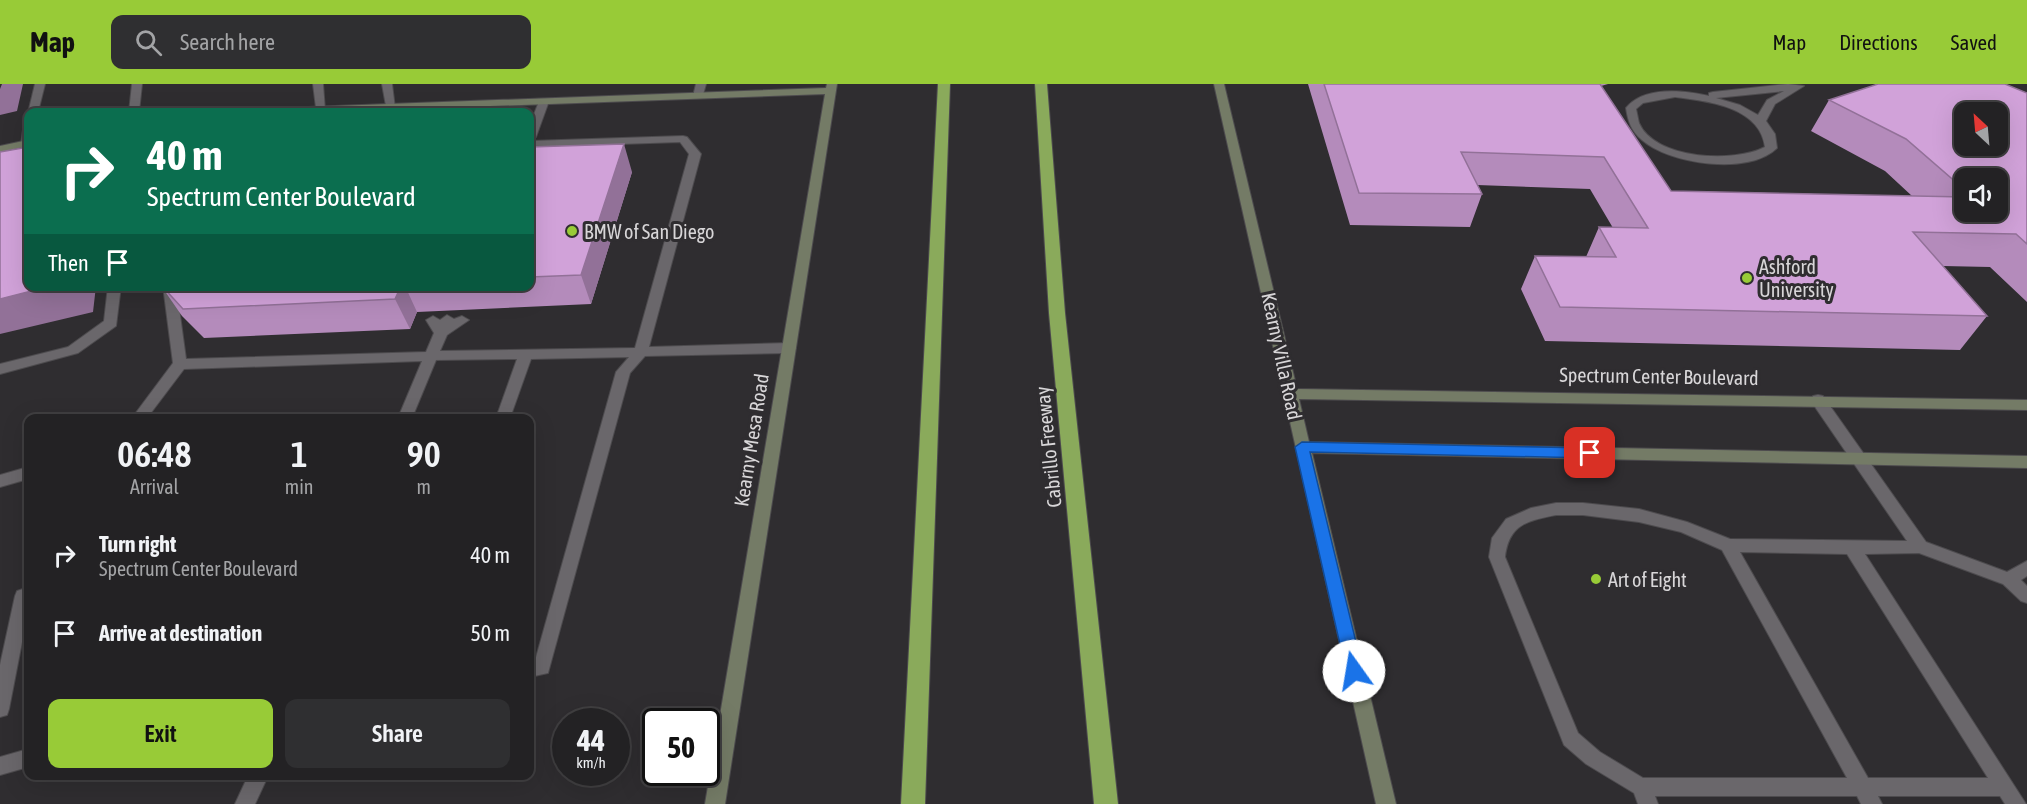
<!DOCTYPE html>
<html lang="en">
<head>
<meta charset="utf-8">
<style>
	:root { --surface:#232224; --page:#2f2f31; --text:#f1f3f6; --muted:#a3a4a6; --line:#403f41; --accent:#98cb37 }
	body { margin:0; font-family:"Asap Condensed",sans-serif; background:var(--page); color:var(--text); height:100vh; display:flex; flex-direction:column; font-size:22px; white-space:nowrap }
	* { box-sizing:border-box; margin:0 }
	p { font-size:20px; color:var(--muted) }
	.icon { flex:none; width:33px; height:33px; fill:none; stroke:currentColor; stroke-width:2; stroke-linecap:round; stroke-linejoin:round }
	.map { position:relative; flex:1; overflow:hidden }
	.sheet { position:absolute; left:24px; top:330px; width:510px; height:366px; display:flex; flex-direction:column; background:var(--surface); border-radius:12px; box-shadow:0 6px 24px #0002,0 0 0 2px var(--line) }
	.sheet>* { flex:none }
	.hud { position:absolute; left:24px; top:24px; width:510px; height:183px; border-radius:12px; box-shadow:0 6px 24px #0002,0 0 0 2px var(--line); background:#0b6e4f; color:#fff; overflow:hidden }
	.needle { width:39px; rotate:334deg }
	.buttons { position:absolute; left:1954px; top:18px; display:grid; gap:12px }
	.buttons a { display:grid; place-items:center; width:54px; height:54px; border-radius:12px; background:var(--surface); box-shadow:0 6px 24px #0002,0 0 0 2px var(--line); font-size:30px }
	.speed { position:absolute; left:552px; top:624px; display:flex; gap:12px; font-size:30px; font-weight:700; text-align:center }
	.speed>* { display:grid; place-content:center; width:78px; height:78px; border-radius:50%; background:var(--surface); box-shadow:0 6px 24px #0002,0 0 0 2px var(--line); line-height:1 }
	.speed small { font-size:15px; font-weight:400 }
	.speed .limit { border:3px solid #111; border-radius:9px; background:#fff; color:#111 }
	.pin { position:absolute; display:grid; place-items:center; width:51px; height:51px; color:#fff; margin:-26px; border-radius:12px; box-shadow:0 3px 9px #0006 }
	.me { position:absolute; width:66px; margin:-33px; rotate:347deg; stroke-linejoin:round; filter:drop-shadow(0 0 4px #0008) }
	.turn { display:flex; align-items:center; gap:21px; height:126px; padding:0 24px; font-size:27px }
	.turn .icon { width:78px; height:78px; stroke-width:2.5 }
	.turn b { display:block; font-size:42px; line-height:51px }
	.then { display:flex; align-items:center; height:57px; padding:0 24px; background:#0003; gap:12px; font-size:22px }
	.eta { display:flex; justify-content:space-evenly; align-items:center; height:102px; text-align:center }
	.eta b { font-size:36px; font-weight:600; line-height:42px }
	.primary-button { display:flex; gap:12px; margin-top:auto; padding:12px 24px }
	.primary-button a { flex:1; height:69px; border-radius:12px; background:var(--accent); color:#111; font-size:24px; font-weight:600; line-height:69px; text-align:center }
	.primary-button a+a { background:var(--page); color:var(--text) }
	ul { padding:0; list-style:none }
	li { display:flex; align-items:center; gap:18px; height:78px; padding:0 24px }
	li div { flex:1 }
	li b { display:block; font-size:22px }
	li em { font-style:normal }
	header { display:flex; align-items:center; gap:36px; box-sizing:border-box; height:84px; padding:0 30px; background:var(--accent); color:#111 }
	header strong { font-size:28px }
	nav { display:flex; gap:33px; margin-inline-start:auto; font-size:21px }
	.search { width:420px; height:54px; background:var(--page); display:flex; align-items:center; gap:15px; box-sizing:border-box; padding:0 21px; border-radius:12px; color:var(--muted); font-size:22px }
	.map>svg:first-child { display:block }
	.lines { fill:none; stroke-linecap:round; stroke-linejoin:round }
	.lane-casing { stroke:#4d4b4e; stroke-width:2 }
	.street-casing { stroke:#4d4b4e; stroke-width:2 }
	.secondary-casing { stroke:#4d4b4e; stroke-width:2 }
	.highway-casing { stroke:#4d4b4e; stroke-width:2 }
	.lane { fill:#6a676b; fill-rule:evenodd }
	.street { fill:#6a676b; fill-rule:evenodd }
	.secondary { fill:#747b66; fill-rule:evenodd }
	.highway { fill:#8aaa5b; fill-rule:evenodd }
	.wall { fill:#b48bbb; fill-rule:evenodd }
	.shaded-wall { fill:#927198 }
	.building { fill:#d1a2d9; stroke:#927198; stroke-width:1.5; fill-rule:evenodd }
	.route { fill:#1a73e8; stroke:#114b97; stroke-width:1.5 }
	.poi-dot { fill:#98cb37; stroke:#2f2d30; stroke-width:2 }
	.labels { text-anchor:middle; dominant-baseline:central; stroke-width:6; stroke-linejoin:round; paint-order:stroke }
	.poi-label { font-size:20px; fill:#d8d6d8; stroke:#2f2d30; text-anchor:start }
	.street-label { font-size:20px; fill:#d8d6d8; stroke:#2f2d30 }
</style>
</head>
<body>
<header>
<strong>Map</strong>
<div class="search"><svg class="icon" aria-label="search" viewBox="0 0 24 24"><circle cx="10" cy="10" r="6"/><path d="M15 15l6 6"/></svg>Search here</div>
<nav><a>Map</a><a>Directions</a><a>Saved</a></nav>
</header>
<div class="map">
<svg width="2027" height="720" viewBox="0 0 2027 720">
	<rect width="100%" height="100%" fill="#2f2d30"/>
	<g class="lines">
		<g class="lane-casing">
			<path id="lane" d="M 35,0 L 45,0 L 38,28 L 28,29 Z
				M 132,0 L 142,0 L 139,28 L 129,28 Z
				M 313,0 L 323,0 L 325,26 L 316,24 Z
				M 382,0 L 392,0 L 395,24 L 386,22 Z
				M 696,0 L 706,0 L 702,14 L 693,12 Z
				M 540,15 L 549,17 L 536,53 L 530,56 L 530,40 Z
				M 28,43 L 28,61 L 21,61 L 23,46 Z
				M 683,52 L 687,53 L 701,70 L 649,263 L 789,259 L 796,264 L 789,269 L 645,272 L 630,289 L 548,589 L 530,593 L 530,577 L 535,577 L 616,288 L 629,273 L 531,275 L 510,334 L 496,334 L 517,275 L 436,276 L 412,334 L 398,334 L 422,277 L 184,285 L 147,334 L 132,334 L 173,279 L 163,202 L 176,202 L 186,275 L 426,268 L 434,249 L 426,236 L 433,232 L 440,236 L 447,231 L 454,235 L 462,232 L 469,236 L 447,251 L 440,267 L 635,264 L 689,70 L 680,58 L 530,63 L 530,57 Z
				M 108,202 L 121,202 L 116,242 L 78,269 L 0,290 L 0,280 L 68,263 L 104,237 Z
				M 1818,311 L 1823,312 L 1926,458 L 2007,488 L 2027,477 L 2027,492 L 2021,496 L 2027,502 L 2027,519 L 2021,517 L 2003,500 L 1919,469 L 1865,470 L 2026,720 L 2005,720 L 2000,712 L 1878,712 L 1882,720 L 1861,720 L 1857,712 L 1655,712 L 1658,720 L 1638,720 L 1634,709 L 1586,680 L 1564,661 L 1489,473 L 1492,454 L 1506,435 L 1531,424 L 1556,419 L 1583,419 L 1639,425 L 1687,438 L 1730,455 L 1907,457 L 1813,320 L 1811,316 L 1813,312 ZM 1556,431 L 1583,431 L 1639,438 L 1681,448 L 1722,466 L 1847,694 L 1643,694 L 1600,668 L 1578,649 L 1505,473 C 1509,440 1527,437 1556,431 ZM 1740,468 L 1847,470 L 1988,694 L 1868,694 Z
				M 28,383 L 28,395 L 0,403 L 0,391 Z
				M 23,505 L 28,507 L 28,527 L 9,625 L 7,631 L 0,633 L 0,581 L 15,512 L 17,507 Z
				M 28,665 L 28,683 L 0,691 L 0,673 Z
				M 248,692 L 268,692 L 255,720 L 235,720 Z"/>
		</g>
		<g class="street-casing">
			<path id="street" d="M 1788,0 L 1804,2 L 1775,20 L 1766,37 L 1775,50 L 1777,64 C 1749,92 1669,80 1642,56 C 1631,47 1628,37 1626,24 C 1644,2 1683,6 1709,12 L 1709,9 L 1713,8 ZM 1784,7 L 1767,16 L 1758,31 L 1740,21 L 1716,14 ZM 1675,13 C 1708,17 1760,23 1765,63 C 1735,79 1655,76 1639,39 C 1638,35 1637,29 1636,25 L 1643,19 Z"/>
		</g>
		<g class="secondary-casing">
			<path id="secondary" d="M 827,0 L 837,0 L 725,720 L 705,720 L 825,10 L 326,28 L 247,28 L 252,25 L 826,4 Z
				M 1214,0 L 1224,0 L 1297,305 L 2027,316 L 2027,326 L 1299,315 L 1309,358 L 2027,372 L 2027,384 L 1312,369 L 1396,720 L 1376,720 Z
				M 28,56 L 28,62 L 0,68 L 0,62 Z"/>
		</g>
		<g class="highway-casing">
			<path id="highway" d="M 938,0 L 950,0 L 925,720 L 901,720 Z
				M 1035,0 L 1047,0 L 1065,229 L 1118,720 L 1094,720 L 1049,229 Z"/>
		</g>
		<use href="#lane" class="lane"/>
		<use href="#street" class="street"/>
		<use href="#secondary" class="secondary"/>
		<use href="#highway" class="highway"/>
	</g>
	<path class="wall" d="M 1308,0 L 1608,0 L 1601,2 L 1671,107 L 1912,112 L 1885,87 L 1811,47 L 1829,16 L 2027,9 L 2027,218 L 1990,183 L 1943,182 L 1987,232 L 1960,266 L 1545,257 L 1521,205 L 1535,172 L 1586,173 L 1599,143 L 1613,144 L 1590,105 L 1477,101 L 1482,110 L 1470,143 L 1350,141 ZM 1965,94 L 1998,128 L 1965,128 Z
		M 530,63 L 632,88 L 591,220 L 417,228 L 410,245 L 204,254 L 182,232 L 162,203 L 530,202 Z"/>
	<path class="shaded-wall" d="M 2,0 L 23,0 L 17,27 L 0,31 L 0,5 Z
		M 624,60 L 632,88 L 591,220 L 581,191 Z
		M 51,202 L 96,202 L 93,228 L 0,250 L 0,215 Z
		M 401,202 L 405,202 L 417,228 L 410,245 L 395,215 Z"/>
	<path class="building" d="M 1324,0 L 1600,0 L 1671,107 L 1965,113 L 1965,128 L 1998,128 L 1998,94 L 1965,94 L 1965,106 L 1906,55 L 1829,16 L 1878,0 L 2005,0 L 2027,9 L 2027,160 L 2016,150 L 1913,148 L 1987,232 L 1560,223 L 1535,172 L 1616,173 L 1599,143 L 1648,144 L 1604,73 L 1461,68 L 1482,110 L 1359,109 ZM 1965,28 L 1998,28 L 1998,62 L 1965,62 Z
		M 624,60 L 581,191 L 530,193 L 530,63 Z
		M 28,63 L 28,202 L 51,202 L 0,215 L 0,68 Z
		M 162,202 L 401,202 L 395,215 L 183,225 Z"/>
	<path class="route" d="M 1302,358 L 1590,364 L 1597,369 L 1590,374 L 1310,368 L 1363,587 L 1360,592 L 1349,592 L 1346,587 L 1295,363 Z"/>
	<g class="poi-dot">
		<circle cx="572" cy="147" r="6"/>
		<circle cx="1747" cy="194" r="6"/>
		<circle cx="1596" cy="495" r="6"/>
	</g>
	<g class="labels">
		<g class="poi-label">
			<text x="584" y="147">BMW of San Diego</text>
			<text x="1759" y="182">Ashford<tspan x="1759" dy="23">University</tspan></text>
			<text x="1608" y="495">Art of Eight</text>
		</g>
		<g class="street-label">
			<text transform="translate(1282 272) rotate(78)">Kearny Villa Road</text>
			<text transform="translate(1659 292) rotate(1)">Spectrum Center Boulevard</text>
			<text transform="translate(751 356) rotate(-81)">Kearny Mesa Road</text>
			<text transform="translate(1048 363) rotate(-96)">Cabrillo Freeway</text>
		</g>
	</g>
</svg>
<div class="buttons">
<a><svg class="needle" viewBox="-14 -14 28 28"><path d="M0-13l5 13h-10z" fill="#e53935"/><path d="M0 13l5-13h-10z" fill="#a3a4a6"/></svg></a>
<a><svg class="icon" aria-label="sound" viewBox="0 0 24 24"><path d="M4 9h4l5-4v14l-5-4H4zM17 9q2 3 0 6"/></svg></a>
</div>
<div class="speed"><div>44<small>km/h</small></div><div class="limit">50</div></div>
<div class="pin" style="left:1590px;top:369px;background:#d93025"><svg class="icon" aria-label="arrive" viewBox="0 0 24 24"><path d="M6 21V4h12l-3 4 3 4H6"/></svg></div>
<svg class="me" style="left:1354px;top:587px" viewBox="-20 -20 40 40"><circle r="19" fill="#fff"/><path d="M0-13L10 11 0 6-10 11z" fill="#1a73e8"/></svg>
<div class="hud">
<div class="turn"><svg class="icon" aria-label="right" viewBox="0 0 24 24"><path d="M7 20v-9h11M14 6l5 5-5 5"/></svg><div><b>40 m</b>Spectrum Center Boulevard</div></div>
<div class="then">Then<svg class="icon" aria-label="arrive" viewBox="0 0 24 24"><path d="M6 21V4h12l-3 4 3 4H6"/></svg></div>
</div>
<section class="sheet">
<div class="eta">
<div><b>06:48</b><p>Arrival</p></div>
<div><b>1</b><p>min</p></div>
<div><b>90</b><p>m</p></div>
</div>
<ul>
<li><svg class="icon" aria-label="right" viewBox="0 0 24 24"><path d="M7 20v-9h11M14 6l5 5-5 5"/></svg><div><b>Turn right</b><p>Spectrum Center Boulevard</p></div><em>40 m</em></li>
<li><svg class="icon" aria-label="arrive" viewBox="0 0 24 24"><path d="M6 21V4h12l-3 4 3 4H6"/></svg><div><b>Arrive at destination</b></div><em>50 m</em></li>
</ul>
<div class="primary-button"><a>Exit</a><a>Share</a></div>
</section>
</div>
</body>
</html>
